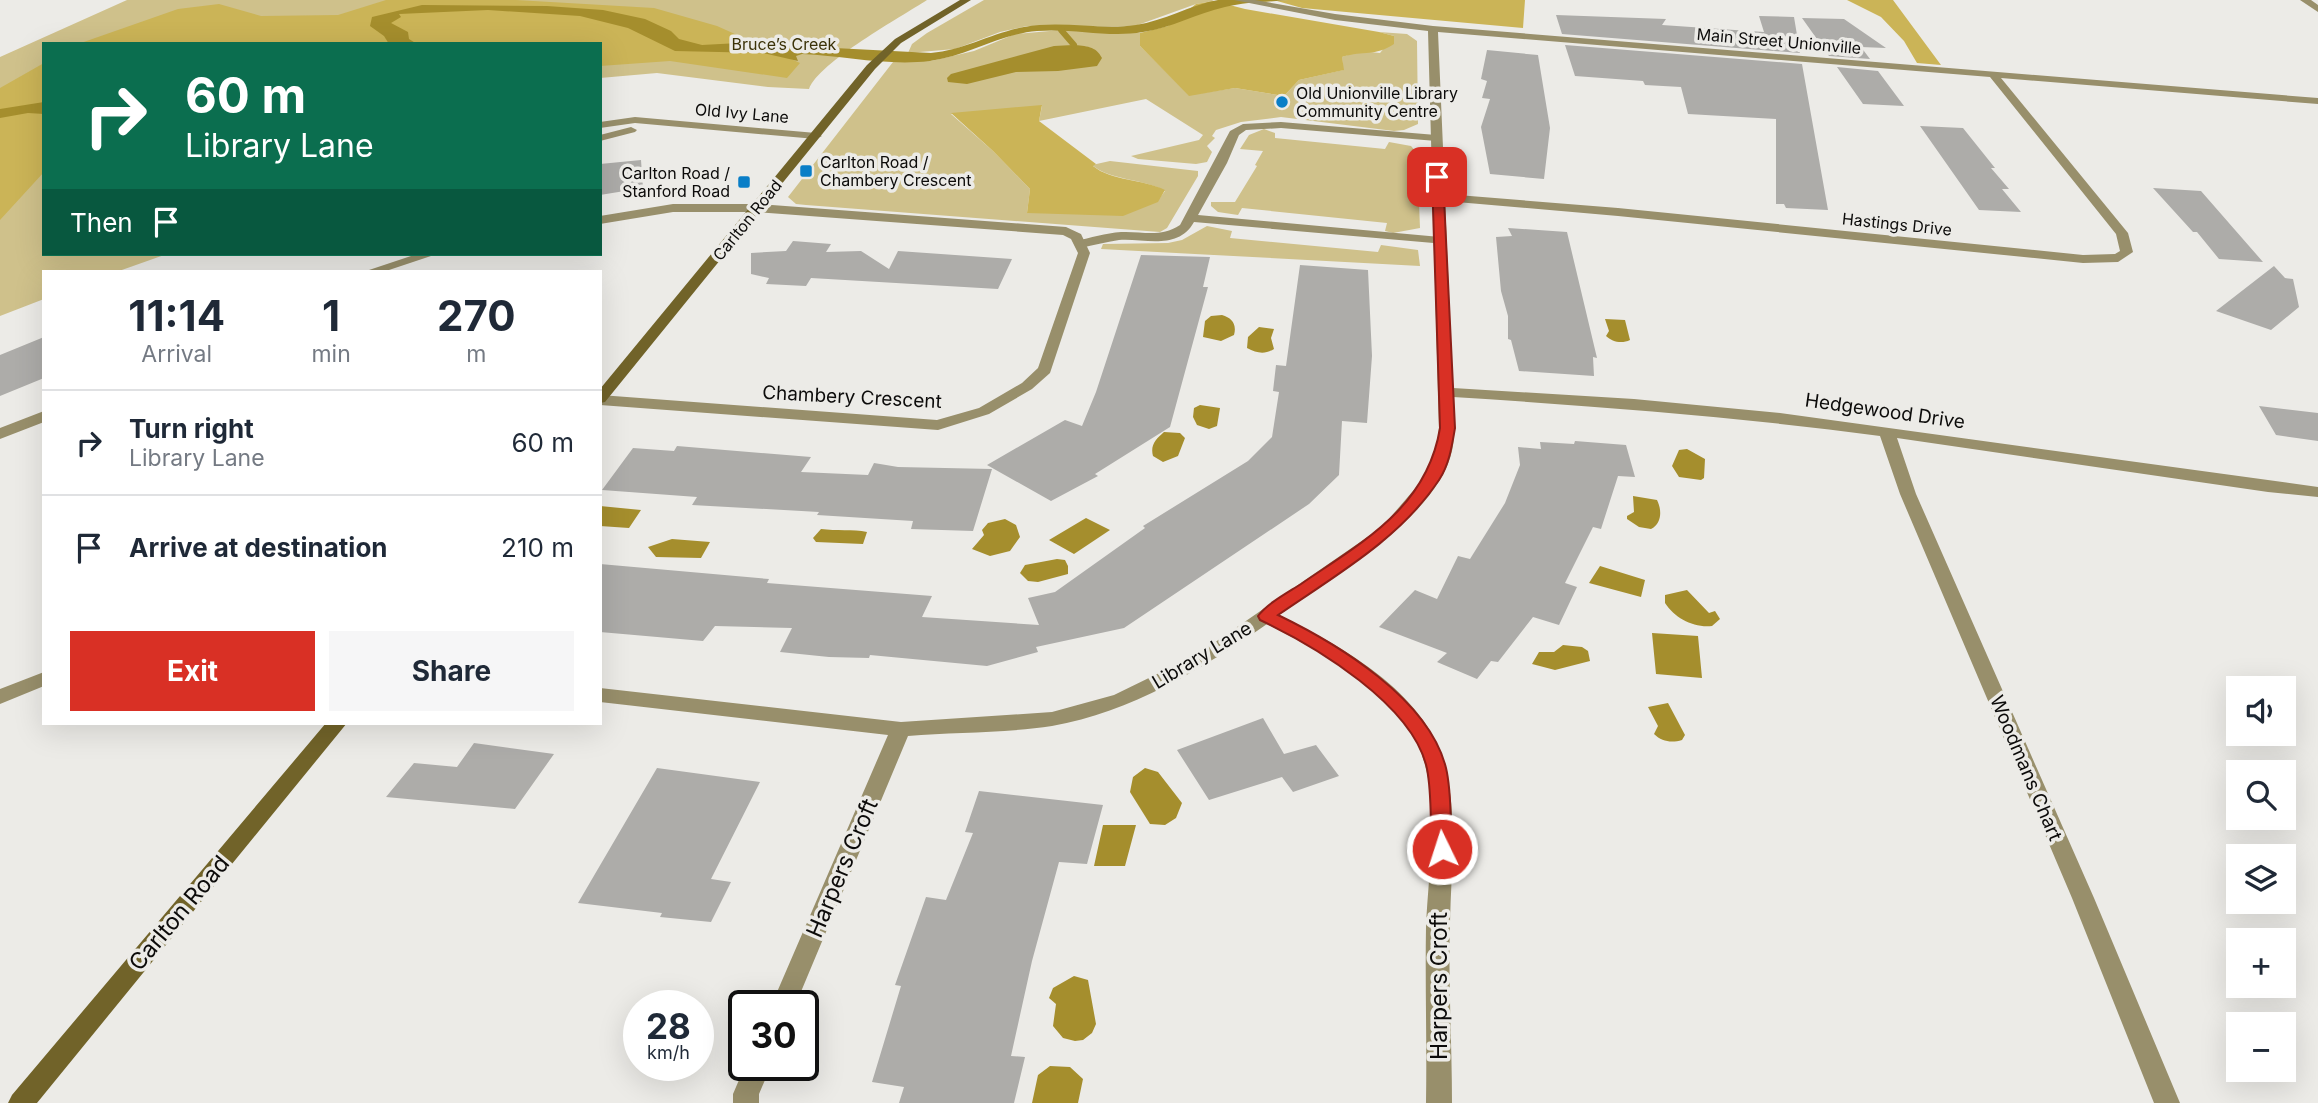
<!DOCTYPE html>
<html lang="en">
<head>
<meta charset="utf-8">
<style>
	:root { --surface:#fff; --page:#f6f6f7; --text:#1f2937; --muted:#747a83; --line:#e0e1e3; --accent:#d93025 }
	body { margin:0; font-family:Inter,sans-serif; background:var(--page); color:var(--text); height:100vh; display:flex; flex-direction:column; font-size:26px; white-space:nowrap }
	* { box-sizing:border-box; margin:0 }
	p { font-size:23px; color:var(--muted) }
	.icon { flex:none; width:38px; height:38px; fill:none; stroke:currentColor; stroke-width:2; stroke-linecap:round; stroke-linejoin:round }
	.map { position:relative; flex:1; overflow:hidden }
	.sheet { position:absolute; left:42px; top:270px; width:560px; height:455px; display:flex; flex-direction:column; background:var(--surface); border-radius:0px; box-shadow:0 7px 28px #0002 }
	.sheet>* { flex:none }
	.banner { position:absolute; left:42px; top:42px; width:560px; height:214px; border-radius:0px; box-shadow:0 7px 28px #0002; background:#0b6e4f; color:#fff; overflow:hidden }
	.buttons { position:absolute; left:2226px; top:676px; display:grid; gap:14px }
	.buttons a { display:grid; place-items:center; width:70px; height:70px; border-radius:0px; background:var(--surface); box-shadow:0 7px 28px #0002; font-size:35px }
	.speed { position:absolute; left:623px; top:990px; display:flex; gap:14px; font-size:35px; font-weight:700; text-align:center }
	.speed>* { display:grid; place-content:center; width:91px; height:91px; border-radius:50%; background:var(--surface); box-shadow:0 7px 28px #0002; line-height:1 }
	.speed small { font-size:18px; font-weight:400 }
	.speed .limit { border:4px solid #111; border-radius:10px; background:#fff; color:#111 }
	.pin { position:absolute; display:grid; place-items:center; width:60px; height:60px; color:#fff; margin:-30px; border-radius:14px; box-shadow:0 4px 10px #0006 }
	.me { position:absolute; width:77px; margin:-38px; rotate:356deg; stroke-linejoin:round; filter:drop-shadow(0 0 5px #0008) }
	.turn { display:flex; align-items:center; gap:24px; height:147px; padding:0 28px; font-size:32px }
	.turn .icon { width:91px; height:91px; stroke-width:2.5 }
	.turn b { display:block; font-size:49px; line-height:60px }
	.then { display:flex; align-items:center; height:66px; padding:0 28px; background:#0003; gap:14px; font-size:26px }
	.eta { display:flex; justify-content:space-evenly; align-items:center; height:119px; text-align:center }
	.eta b { font-size:42px; font-weight:700; line-height:49px }
	.button { display:flex; gap:14px; margin-top:auto; padding:14px 28px }
	.button a { flex:1; height:80px; border-radius:0px; background:var(--accent); color:#fff; font-size:28px; font-weight:700; line-height:80px; text-align:center }
	.button a+a { background:var(--page); color:var(--text) }
	ul { padding:0; list-style:none }
	li { display:flex; align-items:center; gap:21px; height:105px; padding:0 28px; border-top:2px solid var(--line) }
	li div { flex:1 }
	li b { display:block; font-size:26px }
	li em { font-style:normal }
	.map>svg:first-child { display:block }
	.green { fill:#cfc18b }
	.forest { fill:#cbb457 }
	.water { fill:#a58e2d }
	.lines { fill:none; stroke-linecap:round; stroke-linejoin:round }
	.stream { stroke:#a58e2d; stroke-width:6 }
	.building { fill:#adaca9 }
	.lane { fill:#988f6b; fill-rule:evenodd }
	.street { fill:#988f6b; fill-rule:evenodd }
	.secondary { fill:#716329; fill-rule:evenodd }
	.route { fill:#d93025; stroke:#8d1f18; stroke-width:2 }
	.poi-dot { fill:#097ec7; stroke:#ecebe7; stroke-width:2.5 }
	.labels { text-anchor:middle; dominant-baseline:central; stroke-width:7; stroke-linejoin:round; paint-order:stroke }
	.far-street-label { font-size:16px; fill:#0c0b0a; stroke:#ecebe7 }
	.far-park-label { font-size:16px; fill:#3b3208; stroke:#ecebe7 }
	.far-poi-label { font-size:16px; fill:#0c0b0a; stroke:#ecebe7; text-anchor:start }
	.street-label { font-size:19px; fill:#0c0b0a; stroke:#ecebe7 }
	.near-street-label { font-size:23px; fill:#0c0b0a; stroke:#ecebe7 }
</style>
</head>
<body>
<div class="map">
<svg width="2318" height="1103" viewBox="0 0 2318 1103">
	<rect width="100%" height="100%" fill="#ecebe7"/>
	<path class="green" d="M 127,0 L 927,0 C 901,17 819,62 809,89 L 768,87 L 657,73 L 600,78 L 600,44 L 44,44 L 44,254 L 167,254 L 119,271 L 44,271 L 44,299 L 0,316 L 0,57 Z
		M 984,0 L 1212,0 L 1214,1 L 1196,4 L 1135,26 L 1027,26 L 1000,32 L 955,49 L 908,53 L 912,44 L 927,33 Z
		M 1061,30 L 1140,33 L 1140,46 L 1189,95 L 1235,88 L 1284,96 L 1299,80 L 1343,70 L 1342,57 L 1359,51 L 1380,53 L 1394,36 L 1379,32 L 1407,34 L 1417,41 L 1418,124 L 1404,130 L 1394,131 L 1281,117 L 1241,122 L 1216,130 L 1212,136 L 1215,138 L 1207,146 L 1212,152 L 1207,162 L 1196,164 L 1138,159 L 1131,156 L 1199,140 L 1203,135 L 1146,99 L 1039,121 L 1042,106 L 951,114 L 993,151 L 1030,189 L 1027,213 L 1159,199 L 1165,191 C 1143,178 1111,181 1092,165 L 1110,161 L 1198,171 L 1198,176 L 1167,228 L 1160,232 L 806,205 L 796,204 L 788,197 L 893,62 L 931,61 L 974,51 L 1015,34 Z
		M 1264,129 L 1275,133 L 1275,138 L 1385,149 L 1389,142 L 1411,146 L 1417,153 L 1420,228 L 1393,233 L 1385,231 L 1387,223 L 1242,208 L 1238,215 L 1218,212 L 1211,206 L 1211,202 L 1235,202 L 1257,166 L 1255,165 L 1263,151 L 1240,149 L 1249,135 Z
		M 1207,226 L 1232,231 L 1230,238 L 1378,252 L 1381,245 L 1418,250 L 1420,266 L 1101,249 L 1103,244 L 1168,243 L 1182,240 Z"/>
	<path class="forest" d="M 386,0 L 516,0 L 654,8 L 717,26 L 800,63 L 787,78 L 670,61 L 600,66 L 600,44 L 78,44 L 178,9 L 219,4 L 261,16 L 338,15 Z
		M 1288,0 L 1525,0 L 1523,28 L 1302,8 L 1277,1 Z
		M 1847,0 L 1893,0 L 1941,65 L 1917,63 L 1904,41 L 1881,17 Z
		M 1214,1 L 1245,9 L 1379,32 L 1394,36 L 1394,44 C 1374,57 1365,50 1342,57 L 1344,70 L 1299,80 L 1284,96 L 1235,88 L 1189,96 L 1140,46 L 1140,33 L 1168,26 L 1196,4 Z
		M 44,63 L 44,172 L 0,220 L 0,88 Z
		M 1042,105 L 1039,121 L 1096,164 L 1093,166 C 1111,181 1143,179 1165,190 L 1158,202 L 1123,216 L 1027,213 L 1030,189 L 993,151 L 951,113 Z"/>
	<path class="water" d="M 1218,0 L 1288,0 C 1268,2 1245,2 1225,7 C 1197,13 1172,28 1143,32 C 1108,38 1073,28 1037,31 C 1000,34 968,56 930,61 C 887,66 845,56 802,54 L 796,56 L 798,61 L 763,53 L 675,51 L 628,28 L 580,16 L 488,10 L 399,14 L 401,17 L 391,23 L 408,32 L 409,39 L 417,44 L 389,44 L 384,36 L 370,26 L 372,17 L 422,5 L 547,6 L 603,10 L 645,19 L 671,31 L 679,39 L 702,45 L 739,43 L 931,53 C 964,50 992,33 1024,27 C 1061,20 1099,30 1136,25 C 1164,21 1190,5 1218,0 Z
		M 1073,45 C 1086,46 1096,46 1102,58 L 1097,66 L 1058,71 L 1016,72 L 967,84 L 948,82 L 947,78 L 951,74 L 1054,46 Z
		M 44,102 L 44,114 L 28,113 L 0,118 L 0,109 Z
		M 1222,315 C 1232,318 1237,324 1234,335 L 1221,341 L 1203,337 L 1205,321 L 1211,316 Z
		M 1605,319 L 1625,320 L 1630,340 C 1622,344 1612,342 1606,336 L 1609,331 Z
		M 1259,327 L 1274,329 L 1271,338 L 1274,349 C 1264,355 1257,353 1247,348 L 1248,337 Z
		M 1200,405 L 1220,408 L 1217,426 L 1209,429 L 1197,425 L 1193,417 L 1194,408 Z
		M 1164,432 L 1180,433 L 1185,438 L 1178,456 L 1163,462 L 1153,456 C 1150,445 1156,439 1164,432 Z
		M 1687,449 L 1705,459 L 1704,478 L 1701,480 L 1679,477 L 1672,466 L 1679,450 Z
		M 1633,496 L 1657,500 C 1662,510 1662,523 1651,529 L 1639,527 L 1627,519 L 1627,516 L 1634,512 Z
		M 600,506 L 641,510 L 629,528 L 600,526 Z
		M 1086,518 L 1110,530 L 1074,554 L 1049,540 Z
		M 1005,519 L 1016,525 L 1020,537 L 1010,551 L 990,556 L 972,549 L 984,535 L 982,530 L 988,523 Z
		M 821,529 C 836,531 853,529 867,532 L 863,544 L 816,542 L 813,538 Z
		M 672,539 L 710,542 L 701,558 L 656,557 L 648,547 Z
		M 1057,559 L 1065,560 L 1068,566 L 1068,574 L 1038,582 L 1028,581 L 1020,573 L 1025,565 Z
		M 1600,566 L 1645,580 L 1641,597 L 1589,583 Z
		M 1687,590 L 1709,613 L 1715,611 L 1720,619 L 1712,626 C 1693,628 1675,618 1665,603 L 1665,595 Z
		M 1652,633 L 1698,636 L 1702,678 L 1656,674 Z
		M 1563,645 L 1582,647 L 1588,651 L 1590,661 L 1555,670 L 1532,664 L 1539,652 L 1554,652 Z
		M 1668,703 L 1685,735 L 1682,740 C 1672,743 1662,742 1654,734 L 1658,726 L 1648,707 Z
		M 1145,768 L 1158,772 L 1182,803 L 1176,818 L 1165,825 L 1150,824 L 1130,792 L 1133,777 Z
		M 1103,825 L 1136,825 L 1125,866 L 1094,866 Z
		M 1074,976 L 1088,980 L 1096,1024 L 1092,1033 L 1083,1040 L 1075,1041 L 1063,1038 L 1053,1026 L 1056,1004 L 1049,998 L 1053,988 Z
		M 1050,1066 L 1070,1067 L 1083,1079 L 1078,1103 L 1032,1103 L 1038,1075 Z"/>
	<g class="lines">
		<path class="stream" d="M 1061,30 L 1074,45"/>
	</g>
	<path class="building" d="M 1556,15 L 1666,19 L 1662,25 L 1764,32 L 1759,16 L 1794,17 L 1800,53 L 1562,34 Z
		M 1802,18 L 1844,19 L 1886,48 L 1861,47 L 1870,59 L 1829,56 Z
		M 1565,45 L 1802,64 L 1828,210 L 1786,208 L 1784,204 L 1776,204 L 1776,119 L 1688,114 L 1681,87 L 1645,85 L 1643,81 L 1575,76 Z
		M 1487,50 L 1538,55 L 1550,128 L 1544,179 L 1490,174 L 1481,127 L 1490,99 L 1482,98 L 1487,81 L 1481,79 Z
		M 1837,67 L 1878,71 L 1904,106 L 1863,104 Z
		M 1920,126 L 1963,128 L 1995,168 L 1991,168 L 2009,189 L 2002,189 L 2021,212 L 1979,210 Z
		M 641,160 L 643,188 L 600,195 L 600,164 Z
		M 2153,188 L 2201,191 L 2263,262 L 2219,259 L 2197,232 L 2193,232 Z
		M 1508,228 L 1567,232 L 1597,358 L 1593,357 L 1594,376 L 1519,371 L 1511,340 L 1508,339 L 1508,316 L 1501,291 L 1496,237 L 1512,236 Z
		M 793,241 L 831,244 L 826,252 L 861,251 L 889,269 L 898,251 L 1012,259 L 998,289 L 811,278 L 806,286 L 766,284 L 769,278 L 751,274 L 751,253 L 786,251 Z
		M 1141,255 L 1210,257 L 1203,287 L 1208,287 L 1170,427 L 1095,474 L 1098,476 L 1051,501 L 987,465 L 1065,420 L 1082,426 L 1096,392 Z
		M 1300,265 L 1368,270 L 1372,356 L 1367,423 L 1342,421 L 1339,475 L 1309,504 L 1124,628 L 1036,647 L 1038,652 L 987,666 L 870,655 L 869,658 L 829,657 L 780,652 L 792,628 L 715,626 L 703,641 L 600,632 L 600,564 L 769,579 L 767,583 L 932,596 L 922,617 L 1039,625 L 1028,598 L 1055,592 L 1145,528 L 1143,526 L 1248,461 L 1272,437 L 1279,392 L 1273,391 L 1276,365 L 1286,366 Z
		M 2274,266 L 2285,278 L 2293,279 L 2299,307 L 2271,330 L 2216,311 Z
		M 44,337 L 44,378 L 0,396 L 0,355 Z
		M 2259,406 L 2318,413 L 2318,441 L 2276,435 Z
		M 1575,441 L 1626,445 L 1635,477 L 1618,476 L 1601,529 L 1593,527 L 1565,583 L 1577,587 L 1559,625 L 1533,617 L 1498,662 L 1491,661 L 1477,679 L 1437,662 L 1447,653 L 1379,627 L 1415,590 L 1437,599 L 1458,556 L 1470,559 L 1505,503 L 1520,465 L 1518,447 L 1541,449 L 1540,442 L 1574,444 Z
		M 677,446 L 811,457 L 801,472 L 868,475 L 874,463 L 898,467 L 992,469 L 973,531 L 911,529 L 913,521 L 817,515 L 819,512 L 692,505 L 697,497 L 602,490 L 633,448 L 674,451 Z
		M 1263,718 L 1284,754 L 1316,745 L 1339,776 L 1293,792 L 1282,777 L 1209,800 L 1177,750 Z
		M 474,743 L 554,754 L 515,809 L 386,797 L 414,763 L 457,767 Z
		M 657,768 L 760,782 L 711,879 L 731,882 L 711,922 L 660,917 L 662,913 L 578,903 Z
		M 979,791 L 1103,805 L 1087,864 L 1059,862 L 1032,961 L 1011,1056 L 1025,1057 L 1014,1103 L 899,1103 L 904,1087 L 872,1082 L 901,986 L 895,985 L 926,897 L 946,900 L 973,833 L 965,832 Z"/>
	<g class="lines">
		<path class="lane" d="M 2300,0 L 2311,0 L 2318,5 L 2318,12 Z
			M 1281,122 L 1436,135 L 1442,138 L 1436,141 L 1281,128 L 1246,130 L 1239,135 L 1227,163 L 1198,215 L 1440,237 L 1445,238 L 1445,244 L 1194,222 C 1178,251 1144,238 1119,240 C 1106,242 1093,245 1081,248 L 1075,244 L 1076,241 C 1090,238 1106,233 1121,232 C 1143,231 1160,238 1180,225 L 1230,131 L 1243,124 Z"/>
		<path class="street" d="M 1234,0 L 1255,0 L 1335,14 L 1433,26 L 2318,98 L 2318,104 L 2001,78 L 2128,233 L 2133,252 L 2118,262 L 2083,263 L 1618,216 L 1445,201 L 1453,388 L 1634,399 L 1780,413 L 2318,487 L 2318,497 L 2268,492 L 1897,438 L 1916,494 L 2094,898 L 2180,1103 L 2154,1103 L 2072,898 L 1900,494 L 1880,436 C 1738,417 1596,406 1453,397 C 1454,415 1456,433 1452,451 C 1437,517 1332,578 1279,615 C 1345,648 1431,695 1447,774 C 1457,823 1451,873 1450,922 C 1448,982 1452,1043 1452,1103 L 1426,1103 C 1427,1044 1425,985 1426,927 C 1428,869 1444,783 1411,732 C 1378,683 1318,650 1267,624 C 1202,669 1131,712 1052,726 C 1008,733 954,732 908,736 L 795,1006 L 771,1006 L 888,735 L 600,702 L 600,688 L 901,722 L 1052,712 L 1114,695 L 1198,654 L 1382,527 L 1425,477 L 1436,452 L 1439,428 L 1428,31 L 1335,20 ZM 1438,32 L 1990,77 L 2116,234 L 2120,251 L 2115,254 L 2083,255 L 1618,208 L 1445,194 Z
			M 635,117 L 816,133 L 822,136 L 816,139 L 635,123 L 600,128 L 600,122 Z
			M 631,127 L 637,130 L 635,132 L 600,141 L 600,135 Z
			M 673,204 L 757,204 L 1066,227 L 1081,234 L 1090,253 L 1050,373 L 1032,389 L 989,414 L 938,430 L 600,405 L 600,395 L 937,420 L 979,408 L 1022,383 L 1038,368 L 1078,253 L 1071,239 L 1063,235 L 757,212 L 673,212 L 600,224 L 600,216 Z
			M 417,254 L 437,254 L 386,271 L 366,271 Z
			M 44,411 L 44,422 L 0,439 L 0,428 Z
			M 44,672 L 44,686 L 0,704 L 0,689 Z
			M 745,1066 L 771,1066 L 759,1094 L 759,1103 L 733,1103 L 733,1094 Z"/>
		<path class="secondary" d="M 960,0 L 971,0 L 901,43 L 875,69 L 605,402 L 600,403 L 600,389 L 867,65 L 895,39 Z
			M 326,723 L 347,723 L 37,1103 L 8,1103 L 12,1095 Z"/>
	</g>
	<path class="route" d="M 1437,174 L 1443,177 L 1455,428 C 1452,446 1449,465 1439,480 C 1400,539 1336,575 1278,615 C 1338,644 1429,699 1446,768 C 1452,793 1450,823 1452,849 L 1449,855 L 1442,857 L 1435,855 L 1432,849 C 1430,823 1432,794 1427,769 C 1414,705 1315,646 1260,620 L 1258,616 C 1268,603 1287,593 1301,584 C 1362,542 1427,508 1440,428 L 1432,177 Z"/>
	<g class="poi-dot">
		<circle cx="1282" cy="102" r="7"/>
		<rect x="799" y="164" width="14" height="14" rx="3.5"/>
		<rect x="737" y="175" width="14" height="14" rx="3.5"/>
	</g>
	<g class="labels">
		<g class="far-street-label">
			<text transform="translate(1779 41) rotate(5)">Main Street Unionville</text>
			<text transform="translate(742 113) rotate(5)">Old Ivy Lane</text>
			<text transform="translate(747 220) rotate(-51)">Carlton Road</text>
			<text transform="translate(1897 224) rotate(6)">Hastings Drive</text>
		</g>
		<g class="far-park-label">
			<text x="784" y="44">Bruce’s Creek</text>
		</g>
		<g class="far-poi-label">
			<text x="1296" y="93">Old Unionville Library<tspan x="1296" dy="18">Community Centre</tspan></text>
			<text x="820" y="162">Carlton Road /<tspan x="820" dy="18">Chambery Crescent</tspan></text>
			<text x="730" y="173" text-anchor="end">Carlton Road /<tspan x="730" dy="18">Stanford Road</tspan></text>
		</g>
		<g class="street-label">
			<text transform="translate(852 397) rotate(3)">Chambery Crescent</text>
			<text transform="translate(1885 411) rotate(8)">Hedgewood Drive</text>
			<text transform="translate(1202 655) rotate(-31)">Library Lane</text>
			<text transform="translate(2026 768) rotate(67)">Woodmans Chart</text>
		</g>
		<g class="near-street-label">
			<text transform="translate(842 868) rotate(-67)">Harpers Croft</text>
			<text transform="translate(179 913) rotate(-50)">Carlton Road</text>
			<text transform="translate(1439 986) rotate(-90)">Harpers Croft</text>
		</g>
	</g>
</svg>
<div class="buttons">
<a><svg class="icon" aria-label="sound" viewBox="0 0 24 24"><path d="M4 9h4l5-4v14l-5-4H4zM17 9q2 3 0 6"/></svg></a>
<a><svg class="icon" aria-label="search" viewBox="0 0 24 24"><circle cx="10" cy="10" r="6"/><path d="M15 15l6 6"/></svg></a>
<a><svg class="icon" aria-label="layers" viewBox="0 0 24 24"><path d="M12 4l9 5-9 5-9-5zM3 14l9 5 9-5"/></svg></a>
<a>+</a>
<a>−</a>
</div>
<div class="speed"><div>28<small>km/h</small></div><div class="limit">30</div></div>
<div class="pin" style="left:1437px;top:177px;background:#d93025"><svg class="icon" aria-label="arrive" viewBox="0 0 24 24"><path d="M6 21V4h12l-3 4 3 4H6"/></svg></div>
<svg class="me" style="left:1442px;top:849px" viewBox="-20 -20 40 40"><circle r="17" fill="#d93025" stroke="#fff" stroke-width="3"/><path d="M0-11L8 9 0 5-8 9z" fill="#fff"/></svg>
<div class="banner">
<div class="turn"><svg class="icon" aria-label="right" viewBox="0 0 24 24"><path d="M7 20v-9h11M14 6l5 5-5 5"/></svg><div><b>60 m</b>Library Lane</div></div>
<div class="then">Then<svg class="icon" aria-label="arrive" viewBox="0 0 24 24"><path d="M6 21V4h12l-3 4 3 4H6"/></svg></div>
</div>
<section class="sheet">
<div class="eta">
<div><b>11:14</b><p>Arrival</p></div>
<div><b>1</b><p>min</p></div>
<div><b>270</b><p>m</p></div>
</div>
<ul>
<li><svg class="icon" aria-label="right" viewBox="0 0 24 24"><path d="M7 20v-9h11M14 6l5 5-5 5"/></svg><div><b>Turn right</b><p>Library Lane</p></div><em>60 m</em></li>
<li><svg class="icon" aria-label="arrive" viewBox="0 0 24 24"><path d="M6 21V4h12l-3 4 3 4H6"/></svg><div><b>Arrive at destination</b></div><em>210 m</em></li>
</ul>
<div class="button"><a>Exit</a><a>Share</a></div>
</section>
</div>
</body>
</html>
